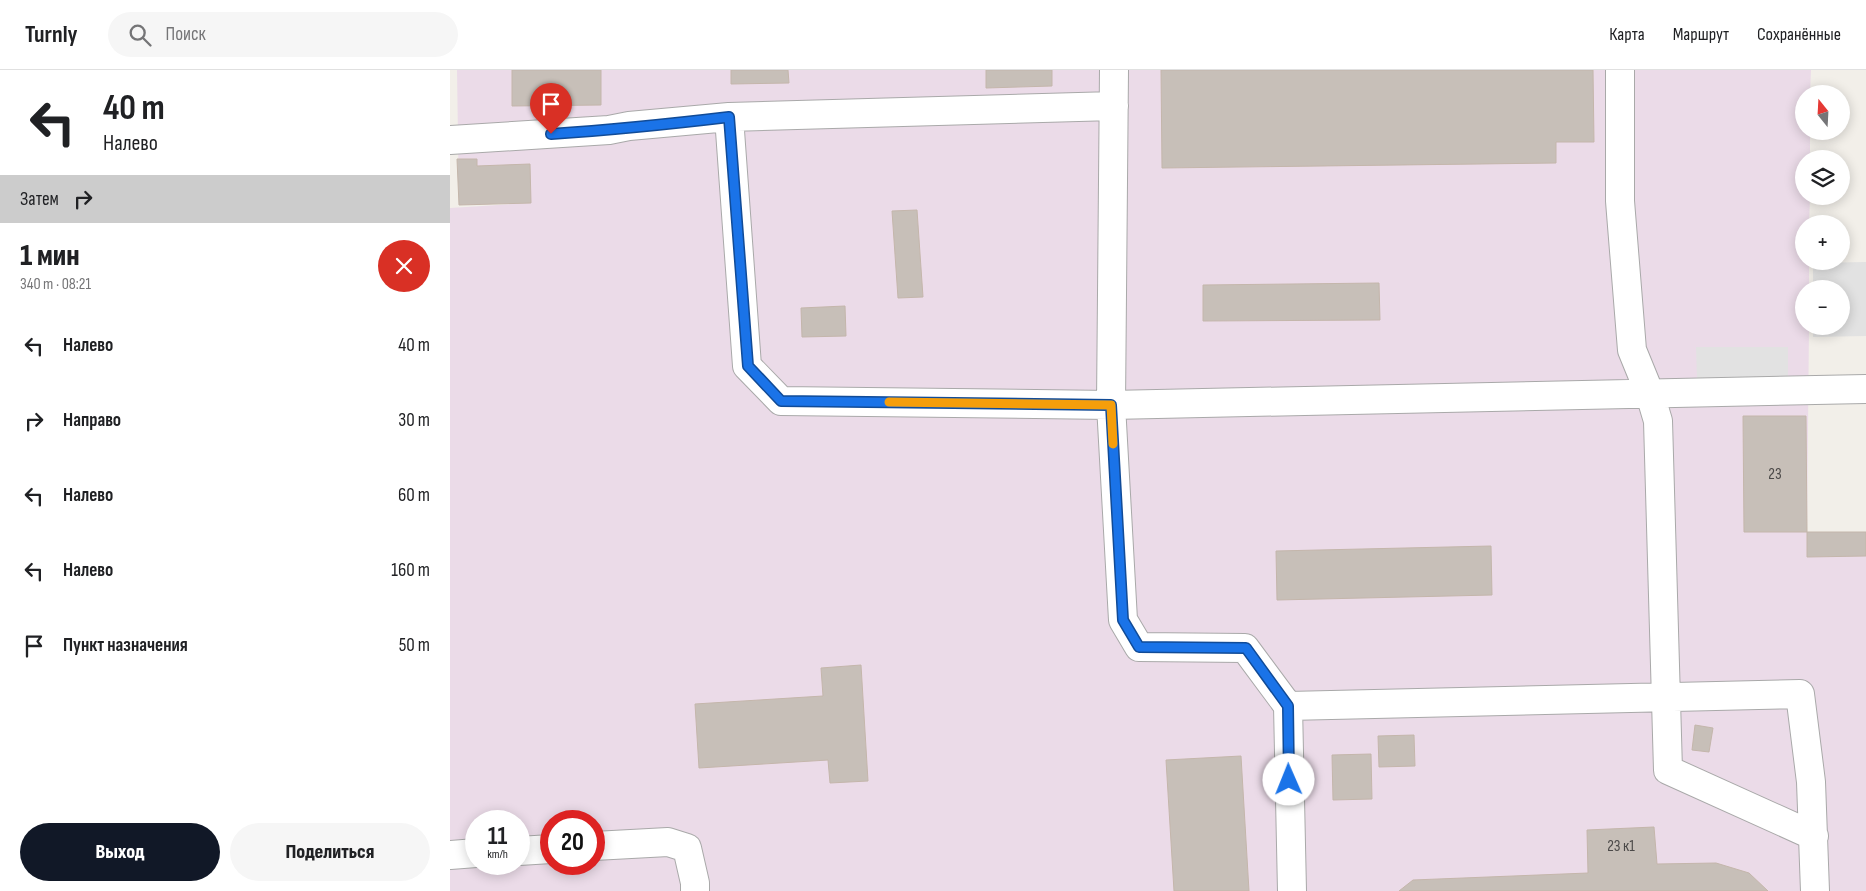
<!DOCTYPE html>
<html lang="ru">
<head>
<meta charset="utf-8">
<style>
	:root { --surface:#fff; --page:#f6f6f6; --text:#202124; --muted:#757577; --line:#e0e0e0; --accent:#111827 }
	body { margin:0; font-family:"Sofia Sans Condensed",sans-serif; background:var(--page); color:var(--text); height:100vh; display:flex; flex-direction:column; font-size:19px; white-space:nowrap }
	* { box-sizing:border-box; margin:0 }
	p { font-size:16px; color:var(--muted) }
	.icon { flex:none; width:28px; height:28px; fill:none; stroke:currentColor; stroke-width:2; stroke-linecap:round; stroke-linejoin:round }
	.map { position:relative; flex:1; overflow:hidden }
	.sheet { display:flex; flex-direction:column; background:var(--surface); width:450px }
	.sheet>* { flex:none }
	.hud { background:#fff; color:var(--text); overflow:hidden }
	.needle { width:32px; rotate:342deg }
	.buttons { position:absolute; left:1345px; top:15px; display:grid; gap:10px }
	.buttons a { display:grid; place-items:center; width:55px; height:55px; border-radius:50%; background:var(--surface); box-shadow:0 2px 12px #0003; font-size:25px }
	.speed { position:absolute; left:15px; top:740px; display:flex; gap:10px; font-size:25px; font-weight:700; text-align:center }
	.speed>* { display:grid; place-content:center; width:65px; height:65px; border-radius:50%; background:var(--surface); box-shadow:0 2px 12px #0003; line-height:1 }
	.speed small { font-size:12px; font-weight:400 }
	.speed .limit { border:8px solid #d22; background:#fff; color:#111 }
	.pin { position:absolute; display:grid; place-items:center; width:42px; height:42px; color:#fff; margin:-51px -21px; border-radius:50% 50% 50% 0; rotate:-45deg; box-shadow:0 0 5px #0007 }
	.pin .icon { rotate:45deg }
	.me { position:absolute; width:55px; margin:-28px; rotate:359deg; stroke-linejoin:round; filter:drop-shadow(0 0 4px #0008) }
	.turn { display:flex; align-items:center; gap:18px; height:105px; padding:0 20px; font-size:22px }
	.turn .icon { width:65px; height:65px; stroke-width:2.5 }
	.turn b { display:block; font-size:35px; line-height:42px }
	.then { display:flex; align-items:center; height:48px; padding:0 20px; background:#0003; gap:10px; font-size:19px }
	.round { display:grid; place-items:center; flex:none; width:52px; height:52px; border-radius:26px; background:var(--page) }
	.headline { display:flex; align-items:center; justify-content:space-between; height:85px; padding:0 20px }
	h1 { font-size:30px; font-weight:800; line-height:38px }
	.cta { display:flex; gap:10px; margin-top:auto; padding:10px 20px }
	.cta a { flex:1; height:58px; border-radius:30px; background:var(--accent); color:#fff; font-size:20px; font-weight:800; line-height:58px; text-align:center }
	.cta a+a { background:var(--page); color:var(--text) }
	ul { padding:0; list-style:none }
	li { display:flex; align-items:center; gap:15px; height:75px; padding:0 20px }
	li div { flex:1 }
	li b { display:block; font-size:19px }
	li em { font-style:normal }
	header { display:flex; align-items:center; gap:30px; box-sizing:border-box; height:70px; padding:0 25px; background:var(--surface); border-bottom:1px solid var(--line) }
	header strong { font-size:24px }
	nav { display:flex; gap:28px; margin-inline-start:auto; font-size:18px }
	.search { width:350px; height:45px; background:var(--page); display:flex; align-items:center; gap:12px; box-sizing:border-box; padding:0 18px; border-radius:28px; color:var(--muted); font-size:19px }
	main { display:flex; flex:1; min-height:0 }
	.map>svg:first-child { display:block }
	.industrial { fill:#ebdbe8; fill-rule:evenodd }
	.parking { fill:#e2e2e2 }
	.building { fill:#c7bfb8; stroke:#c4b6ab }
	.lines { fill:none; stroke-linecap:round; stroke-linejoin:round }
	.minor-casing { stroke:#a9a9a9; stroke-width:30 }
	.minor { stroke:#fff; stroke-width:28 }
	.route-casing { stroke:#114b97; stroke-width:12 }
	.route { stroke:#1a73e8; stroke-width:9 }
	.slow { stroke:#f59e0b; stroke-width:9 }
	.labels { text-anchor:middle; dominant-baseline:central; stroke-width:4; stroke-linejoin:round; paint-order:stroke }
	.number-label { font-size:16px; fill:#4b4948 }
</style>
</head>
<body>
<header>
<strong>Turnly</strong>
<div class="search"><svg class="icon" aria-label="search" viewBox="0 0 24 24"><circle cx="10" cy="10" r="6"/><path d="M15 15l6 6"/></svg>Поиск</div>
<nav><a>Карта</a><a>Маршрут</a><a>Сохранённые</a></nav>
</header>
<main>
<section class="sheet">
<div class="hud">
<div class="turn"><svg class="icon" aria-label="left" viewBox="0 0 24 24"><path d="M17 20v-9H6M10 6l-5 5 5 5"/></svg><div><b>40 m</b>Налево</div></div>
<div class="then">Затем<svg class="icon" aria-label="right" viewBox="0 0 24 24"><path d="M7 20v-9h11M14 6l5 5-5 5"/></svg></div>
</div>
<div class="headline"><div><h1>1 мин</h1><p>340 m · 08:21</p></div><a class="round" style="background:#d93025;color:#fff"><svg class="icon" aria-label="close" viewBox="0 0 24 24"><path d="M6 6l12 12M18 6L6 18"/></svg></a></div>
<ul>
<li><svg class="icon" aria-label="left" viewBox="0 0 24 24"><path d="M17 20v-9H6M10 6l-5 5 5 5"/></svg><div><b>Налево</b></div><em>40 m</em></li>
<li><svg class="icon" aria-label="right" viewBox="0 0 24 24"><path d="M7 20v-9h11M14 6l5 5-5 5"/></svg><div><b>Направо</b></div><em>30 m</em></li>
<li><svg class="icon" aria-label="left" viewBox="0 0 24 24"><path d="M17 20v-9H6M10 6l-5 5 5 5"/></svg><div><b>Налево</b></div><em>60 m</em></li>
<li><svg class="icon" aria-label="left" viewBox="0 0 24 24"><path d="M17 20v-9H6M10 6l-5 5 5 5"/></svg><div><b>Налево</b></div><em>160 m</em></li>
<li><svg class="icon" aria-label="arrive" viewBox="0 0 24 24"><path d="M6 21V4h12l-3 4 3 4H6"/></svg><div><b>Пункт назначения</b></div><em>50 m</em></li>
</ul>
<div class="cta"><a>Выход</a><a>Поделиться</a></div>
</section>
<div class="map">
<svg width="1416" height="821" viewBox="0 0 1416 821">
	<rect width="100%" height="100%" fill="#f2efe9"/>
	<path class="industrial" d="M 7,0 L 1361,0 L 1360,24 L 1354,24 L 1354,61 L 1360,61 L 1360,89 L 1354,89 L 1354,126 L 1360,126 L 1359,154 L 1354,154 L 1354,191 L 1359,191 L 1359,219 L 1354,219 L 1354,256 L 1359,256 L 1357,462 L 1416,462 L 1416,821 L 0,821 L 0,138 L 79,133 L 9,135 ZM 26,751 L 69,751 L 69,794 L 26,794 ZM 101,751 L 144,751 L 144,794 L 101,794 Z"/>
	<path class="parking" d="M 1416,192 L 1416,266 L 1363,267 L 1363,256 L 1391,256 L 1391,219 L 1363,219 L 1363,193 Z
		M 1246,277 L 1338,277 L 1338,307 L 1247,308 Z"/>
	<path class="building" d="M 62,0 L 151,0 L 151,35 L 62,36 Z
		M 281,0 L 338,0 L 339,13 L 281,14 Z
		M 536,0 L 602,0 L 602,16 L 536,18 Z
		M 711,0 L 1143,0 L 1144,72 L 1106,72 L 1106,93 L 712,98 Z
		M 7,89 L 27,89 L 27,96 L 80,94 L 81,133 L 9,135 Z
		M 467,140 L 473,227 L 448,228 L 442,141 Z
		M 929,213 L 930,250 L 753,251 L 753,215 Z
		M 395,236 L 396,266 L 352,267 L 351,238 Z
		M 1293,346 L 1356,346 L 1357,462 L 1294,462 Z
		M 1357,462 L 1416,462 L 1416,486 L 1357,487 Z
		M 1041,476 L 1042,525 L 827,530 L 826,481 Z
		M 411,595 L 418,711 L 380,713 L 378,690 L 249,698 L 245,634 L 373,626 L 371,598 Z
		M 1245,655 L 1263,658 L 1259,682 L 1242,680 Z
		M 964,665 L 965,696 L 929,697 L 928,666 Z
		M 921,684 L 922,729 L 883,730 L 882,685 Z
		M 791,686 L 799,821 L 724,821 L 716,690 Z
		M 1204,757 L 1207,794 L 1266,793 L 1299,803 L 1318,821 L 949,821 L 963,810 L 1138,803 L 1137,760 Z"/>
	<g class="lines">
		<g class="minor-casing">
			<path id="minor" d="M 664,0 L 661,335 L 673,550 L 689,577 L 795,578 L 838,636 L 1350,624 L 1361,712 L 1365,821
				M 1170,0 L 1170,131 L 1182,280 L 1200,324 L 1208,351 L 1218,700 L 1364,766
				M 279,47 L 297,296 L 331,331 L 661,335 L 1416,319
				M 0,70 L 159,60 L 179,56 L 279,47 L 664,36
				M 838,636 L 842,821
				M 144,776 L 218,772 L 237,778 L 245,813 L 245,821
				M 69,781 L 101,779
				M 0,785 L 26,783"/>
		</g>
		<use href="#minor" class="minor"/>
	</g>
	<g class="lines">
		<g class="route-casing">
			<path id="route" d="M 101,64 C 161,60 220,54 279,47 L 298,296 L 331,331 L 661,335 L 673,550 L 689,577 L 796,578 L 838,636 L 839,710"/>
		</g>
		<use href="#route" class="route"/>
		<path class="slow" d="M 439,332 L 661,335 L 663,374"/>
	</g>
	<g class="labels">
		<g class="number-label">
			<text x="1325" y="404">23</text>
			<text x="1171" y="776">23 к1</text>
		</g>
	</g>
</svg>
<div class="buttons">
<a><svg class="needle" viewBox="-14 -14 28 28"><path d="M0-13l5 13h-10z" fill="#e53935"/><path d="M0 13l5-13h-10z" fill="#757577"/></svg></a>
<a><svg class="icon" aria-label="layers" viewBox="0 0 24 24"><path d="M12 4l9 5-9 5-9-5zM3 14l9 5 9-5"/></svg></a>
<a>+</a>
<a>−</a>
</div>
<div class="speed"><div>11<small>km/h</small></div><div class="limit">20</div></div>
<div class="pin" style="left:101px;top:64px;background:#d93025"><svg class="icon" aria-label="arrive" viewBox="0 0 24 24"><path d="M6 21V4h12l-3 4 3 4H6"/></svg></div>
<svg class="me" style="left:839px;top:710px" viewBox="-20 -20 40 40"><circle r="19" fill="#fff"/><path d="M0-13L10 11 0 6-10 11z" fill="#1a73e8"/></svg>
</div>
</main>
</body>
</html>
